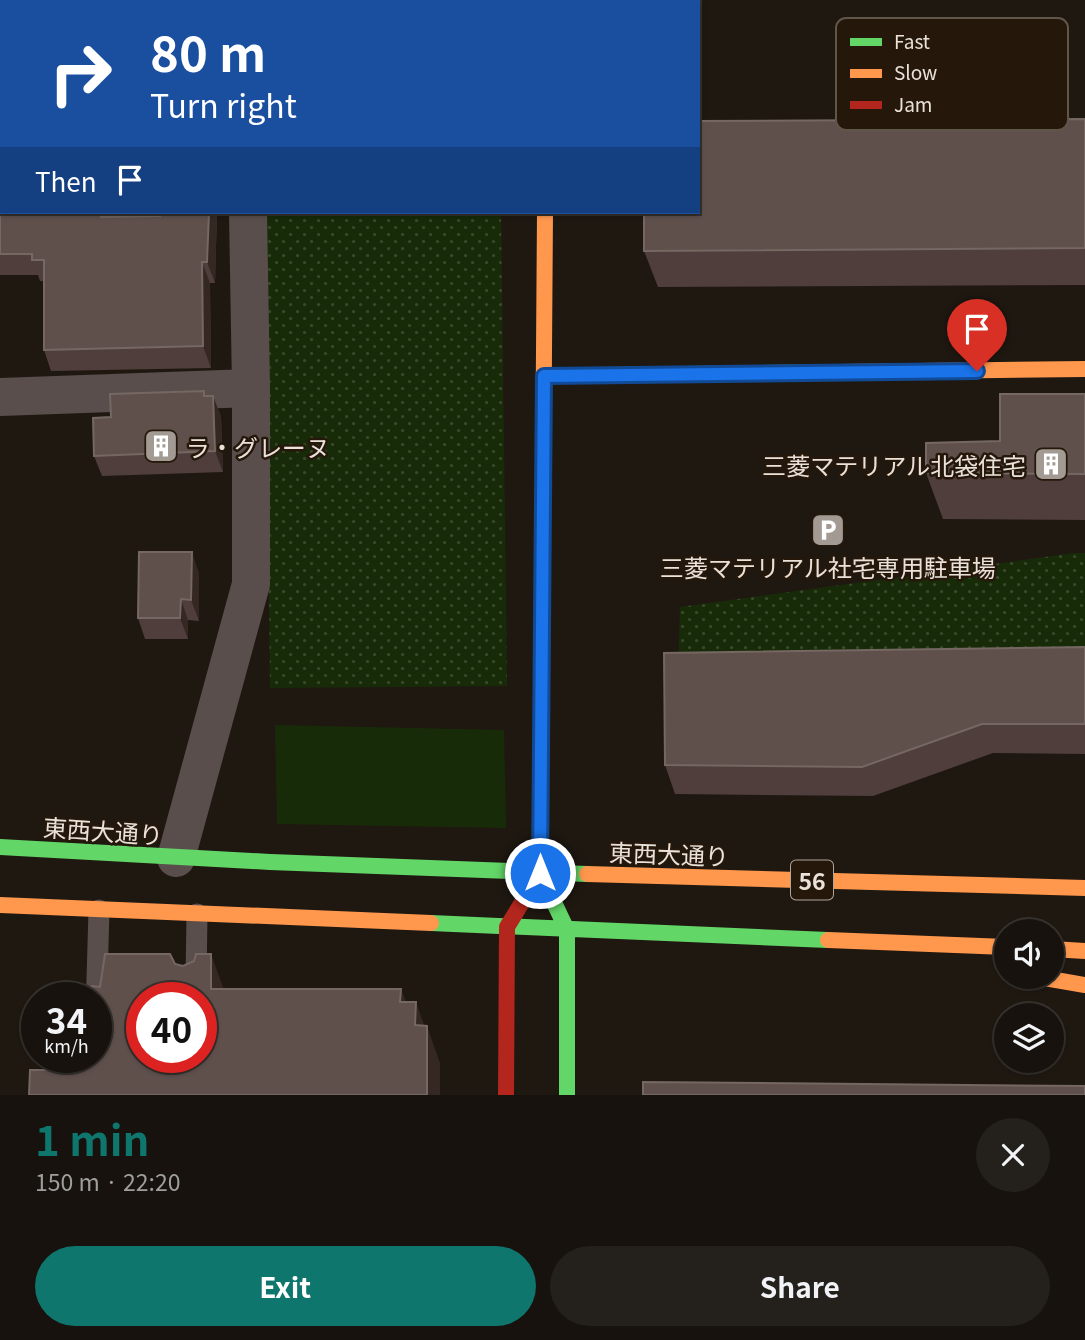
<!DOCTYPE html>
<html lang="en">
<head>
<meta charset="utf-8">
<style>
	:root { --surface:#17120d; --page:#24201b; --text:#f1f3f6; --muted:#9e9e9d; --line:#36322e; --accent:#0f766e }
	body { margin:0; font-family:Georgia,"Noto Sans JP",serif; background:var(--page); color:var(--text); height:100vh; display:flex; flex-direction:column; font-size:26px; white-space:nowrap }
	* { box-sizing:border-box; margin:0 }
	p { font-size:23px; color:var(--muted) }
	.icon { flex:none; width:38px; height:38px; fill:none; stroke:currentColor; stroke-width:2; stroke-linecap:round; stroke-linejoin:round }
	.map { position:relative; height:1095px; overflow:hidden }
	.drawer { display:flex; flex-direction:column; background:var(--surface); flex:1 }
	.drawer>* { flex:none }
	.top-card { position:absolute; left:0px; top:0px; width:700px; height:214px; box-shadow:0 2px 5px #0004,0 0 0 2px var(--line); background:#1a4fa0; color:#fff; overflow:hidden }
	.tools { position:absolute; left:994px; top:919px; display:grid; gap:14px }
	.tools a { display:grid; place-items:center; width:70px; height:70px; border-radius:50%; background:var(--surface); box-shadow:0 2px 5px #0004,0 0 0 2px var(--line); font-size:35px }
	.speed { position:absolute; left:21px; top:982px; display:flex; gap:14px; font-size:35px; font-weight:700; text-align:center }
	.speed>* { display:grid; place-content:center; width:91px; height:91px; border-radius:50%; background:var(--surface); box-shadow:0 2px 5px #0004,0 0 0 2px var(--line); line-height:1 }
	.speed small { font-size:18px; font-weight:400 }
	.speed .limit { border:10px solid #d22; background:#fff; color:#111 }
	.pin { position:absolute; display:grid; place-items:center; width:60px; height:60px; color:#fff; margin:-72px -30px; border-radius:50% 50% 50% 0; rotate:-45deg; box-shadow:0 0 7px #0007 }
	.pin .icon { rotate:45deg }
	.me { position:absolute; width:77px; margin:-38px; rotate:0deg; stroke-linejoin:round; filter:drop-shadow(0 0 5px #0008) }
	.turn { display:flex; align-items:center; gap:24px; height:147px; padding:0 35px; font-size:32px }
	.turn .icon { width:91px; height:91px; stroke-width:2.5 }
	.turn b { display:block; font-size:49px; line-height:60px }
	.then { display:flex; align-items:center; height:66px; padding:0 35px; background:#0003; gap:14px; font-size:26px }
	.round { display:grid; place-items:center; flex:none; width:74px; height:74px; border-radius:37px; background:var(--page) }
	.summary { display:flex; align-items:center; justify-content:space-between; height:119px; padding:0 35px }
	h1 { font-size:42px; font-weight:700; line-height:52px; color:var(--accent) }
	.action { display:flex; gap:14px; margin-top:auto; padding:14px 35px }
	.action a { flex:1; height:80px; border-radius:42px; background:var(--accent); color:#fff; font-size:28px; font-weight:700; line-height:80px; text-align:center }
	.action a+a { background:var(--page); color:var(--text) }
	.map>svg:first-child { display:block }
	.green { fill:#182b08 }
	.park { fill:url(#park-dots) }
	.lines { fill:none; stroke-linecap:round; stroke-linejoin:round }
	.lane { stroke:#594e4b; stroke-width:21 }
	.street { stroke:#594e4b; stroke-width:38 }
	.fast { stroke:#63d668; stroke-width:16 }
	.slow { stroke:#ff974d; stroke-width:16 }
	.jam { stroke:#b3261e; stroke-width:16 }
	.wall { fill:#4f3e3b }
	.shaded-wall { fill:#352823 }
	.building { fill:#5f504c; stroke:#756762; stroke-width:2; fill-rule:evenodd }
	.route-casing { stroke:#114b97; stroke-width:18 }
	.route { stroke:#1a73e8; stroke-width:12 }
	.labels { text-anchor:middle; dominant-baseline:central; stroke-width:5; stroke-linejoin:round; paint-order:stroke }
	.shield { fill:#25180b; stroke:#afa59b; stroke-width:2 }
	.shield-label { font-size:23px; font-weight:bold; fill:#eae2d9 }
	.poi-label { font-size:24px; fill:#eae2d9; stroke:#25180b; text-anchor:start }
	.street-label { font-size:24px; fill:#eae2d9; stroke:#25180b }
	.key { fill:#25180b; stroke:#605549; stroke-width:2 }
	.key-label { font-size:19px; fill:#eae2d9 }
</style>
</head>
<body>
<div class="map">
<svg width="1085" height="1095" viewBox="0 0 1085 1095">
	<defs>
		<pattern id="park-dots" width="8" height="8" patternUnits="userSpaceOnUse" patternTransform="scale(1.75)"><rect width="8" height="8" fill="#182b08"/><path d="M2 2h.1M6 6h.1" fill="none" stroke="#3a492b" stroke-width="1.8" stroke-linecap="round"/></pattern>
	</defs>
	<rect width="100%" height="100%" fill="#1f1811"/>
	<path class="green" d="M 275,725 L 504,730 L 506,828 L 277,824 Z"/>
	<path class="park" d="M 262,0 L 499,0 L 499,2 L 262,2 Z
		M 265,212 L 501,212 L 507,686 L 270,688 Z
		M 1074,553 L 1085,553 L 1085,670 L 678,676 L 680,607 Z"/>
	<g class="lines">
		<path class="lane" d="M 196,982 L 197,914
			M 96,1014 L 99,910"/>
		<path class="street" d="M 243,0 L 243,2
			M 0,397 L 251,388
			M 176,858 L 251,584 L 251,388 L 248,212"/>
		<path class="fast" d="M 546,0 L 546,2
			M 544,376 L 843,372
			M 541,770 L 540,873 L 567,930 L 567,1095
			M 0,847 L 270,862 L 587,874
			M 431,923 L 828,940"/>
		<path class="slow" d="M 843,372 L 1085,369
			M 541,770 L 545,212
			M 587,874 L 1085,888
			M 0,905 L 431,923
			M 828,940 L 1006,947
			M 1052,949 L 1085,951
			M 1033,976 L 1085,985"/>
		<path class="jam" d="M 506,1095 L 507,927 L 540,873"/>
	</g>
	<path class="wall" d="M 0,0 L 101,0 L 101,2 L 2,2 L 108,217 L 160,216 L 160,212 L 217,212 L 215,283 L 210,283 L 211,368 L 51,371 L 44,350 L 44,281 L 40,281 L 38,275 L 0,275 Z
		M 1085,119 L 1085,285 L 658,287 L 644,251 Z
		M 204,391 L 206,396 L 213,396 L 221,417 L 223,472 L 102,476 L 94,456 L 111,417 Z
		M 1085,394 L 1085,520 L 943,519 L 926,473 L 1000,441 Z
		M 199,573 L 199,621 L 188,620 L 188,639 L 145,639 L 138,618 Z
		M 1085,647 L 1085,754 L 993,753 L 873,796 L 675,794 L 665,765 Z"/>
	<path class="shaded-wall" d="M 100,212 L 108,212 L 108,238 L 101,217 Z
		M 209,212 L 217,212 L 215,283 L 207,262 Z
		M 202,262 L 210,283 L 211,368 L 203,346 Z
		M 213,396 L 221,417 L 223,472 L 215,451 Z
		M 192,552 L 199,573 L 199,621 L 191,600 Z
		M 181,599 L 188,620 L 188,639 L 180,618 Z
		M 211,954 L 224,990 L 211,989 Z
		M 401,989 L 415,1025 L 400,1002 Z
		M 416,1002 L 427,1033 L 427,1026 L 440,1063 L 440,1095 L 427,1095 L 415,1025 Z"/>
	<path class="building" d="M 0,0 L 94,0 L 94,2 L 2,2 L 2,212 L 100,212 L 101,217 L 160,216 L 160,212 L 209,212 L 207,262 L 202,262 L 203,346 L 44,350 L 44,260 L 32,260 L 32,254 L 0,254 Z
		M 158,0 L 210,0 L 210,2 L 158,2 Z
		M 1085,119 L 1085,248 L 644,251 L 644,212 L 698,212 L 698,121 Z
		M 204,391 L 204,396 L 213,396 L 215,451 L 94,456 L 93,418 L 111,417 L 110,394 Z
		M 1000,394 L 1085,394 L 1085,474 L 926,473 L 926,443 L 1000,441 Z
		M 139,552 L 192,552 L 191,600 L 181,599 L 180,618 L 138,618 Z
		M 1085,647 L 1085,724 L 982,724 L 862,767 L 665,765 L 664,653 Z
		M 105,954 L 170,954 L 175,964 L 183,966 L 194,961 L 196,954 L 211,954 L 211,989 L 401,989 L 400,1002 L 416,1002 L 415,1025 L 427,1026 L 427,1095 L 29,1095 L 30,1070 L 55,1070 L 56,1057 L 96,1057 L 96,998 L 57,998 L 57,985 L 73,985 L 82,990 L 92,986 L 100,987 ZM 142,998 L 201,998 L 201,1057 L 142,1057 Z
		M 643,1082 L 1085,1086 L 1085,1095 L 643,1095 Z"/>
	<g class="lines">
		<g class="route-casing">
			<path id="route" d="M 540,873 L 544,376 L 977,371"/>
		</g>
		<use href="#route" class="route"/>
	</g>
	<defs>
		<g id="building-square" transform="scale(1.75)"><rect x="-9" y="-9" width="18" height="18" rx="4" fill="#a39b93" stroke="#25180b"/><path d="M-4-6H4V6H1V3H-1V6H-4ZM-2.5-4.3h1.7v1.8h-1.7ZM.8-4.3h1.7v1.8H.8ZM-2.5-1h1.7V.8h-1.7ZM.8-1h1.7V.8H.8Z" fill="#fff"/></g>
		<g id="parking-square" transform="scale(1.75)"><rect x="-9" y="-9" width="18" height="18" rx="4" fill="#a39b93" stroke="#25180b"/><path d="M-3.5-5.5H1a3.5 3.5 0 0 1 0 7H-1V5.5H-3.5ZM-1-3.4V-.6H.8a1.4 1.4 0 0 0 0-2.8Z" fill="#fff"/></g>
	</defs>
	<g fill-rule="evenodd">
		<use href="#building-square" x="161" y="446"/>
		<use href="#building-square" x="1051" y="464"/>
		<use href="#parking-square" x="828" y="530"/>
	</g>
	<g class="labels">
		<rect class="shield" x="791" y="860.5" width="42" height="39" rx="5"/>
		<g class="shield-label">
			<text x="812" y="880">56</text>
		</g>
		<g class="poi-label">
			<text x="186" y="446">ラ・グレーヌ</text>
			<text x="1026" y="464" text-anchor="end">三菱マテリアル北袋住宅</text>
			<text x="828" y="566" text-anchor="middle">三菱マテリアル社宅専用駐車場</text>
		</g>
		<g class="street-label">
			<text transform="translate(103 830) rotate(4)">東西大通り</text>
			<text transform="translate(669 853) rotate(2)">東西大通り</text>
		</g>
	</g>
	<rect x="836" y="18" width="232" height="112" rx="10" class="key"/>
	<rect x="850" y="38" width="32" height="8" fill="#63d668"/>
	<rect x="850" y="69" width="32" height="9" fill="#ff974d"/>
	<rect x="850" y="101" width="32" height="8" fill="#b3261e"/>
	<g class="key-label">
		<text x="894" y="49">Fast</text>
		<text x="894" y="80">Slow</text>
		<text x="894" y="112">Jam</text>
	</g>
</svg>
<div class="tools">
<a><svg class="icon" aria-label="sound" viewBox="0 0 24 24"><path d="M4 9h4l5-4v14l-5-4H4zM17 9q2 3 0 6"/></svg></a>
<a><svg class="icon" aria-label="layers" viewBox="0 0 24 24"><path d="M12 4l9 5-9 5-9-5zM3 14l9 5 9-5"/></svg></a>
</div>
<div class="speed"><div>34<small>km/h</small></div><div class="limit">40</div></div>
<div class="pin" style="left:977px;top:371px;background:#d93025"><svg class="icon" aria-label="arrive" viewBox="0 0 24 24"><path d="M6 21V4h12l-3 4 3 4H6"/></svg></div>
<svg class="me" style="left:540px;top:873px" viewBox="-20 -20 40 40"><circle r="17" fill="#1a73e8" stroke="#fff" stroke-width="3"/><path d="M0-11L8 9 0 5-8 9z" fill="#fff"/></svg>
<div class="top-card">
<div class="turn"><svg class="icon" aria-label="right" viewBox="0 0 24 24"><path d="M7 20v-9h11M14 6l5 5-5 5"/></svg><div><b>80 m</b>Turn right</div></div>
<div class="then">Then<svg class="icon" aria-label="arrive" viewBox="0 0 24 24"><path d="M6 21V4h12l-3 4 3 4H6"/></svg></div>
</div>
</div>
<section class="drawer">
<div class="summary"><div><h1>1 min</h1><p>150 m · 22:20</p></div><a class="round"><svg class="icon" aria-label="close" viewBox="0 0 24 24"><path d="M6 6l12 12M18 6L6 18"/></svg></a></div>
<div class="action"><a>Exit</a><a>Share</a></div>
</section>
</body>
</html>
